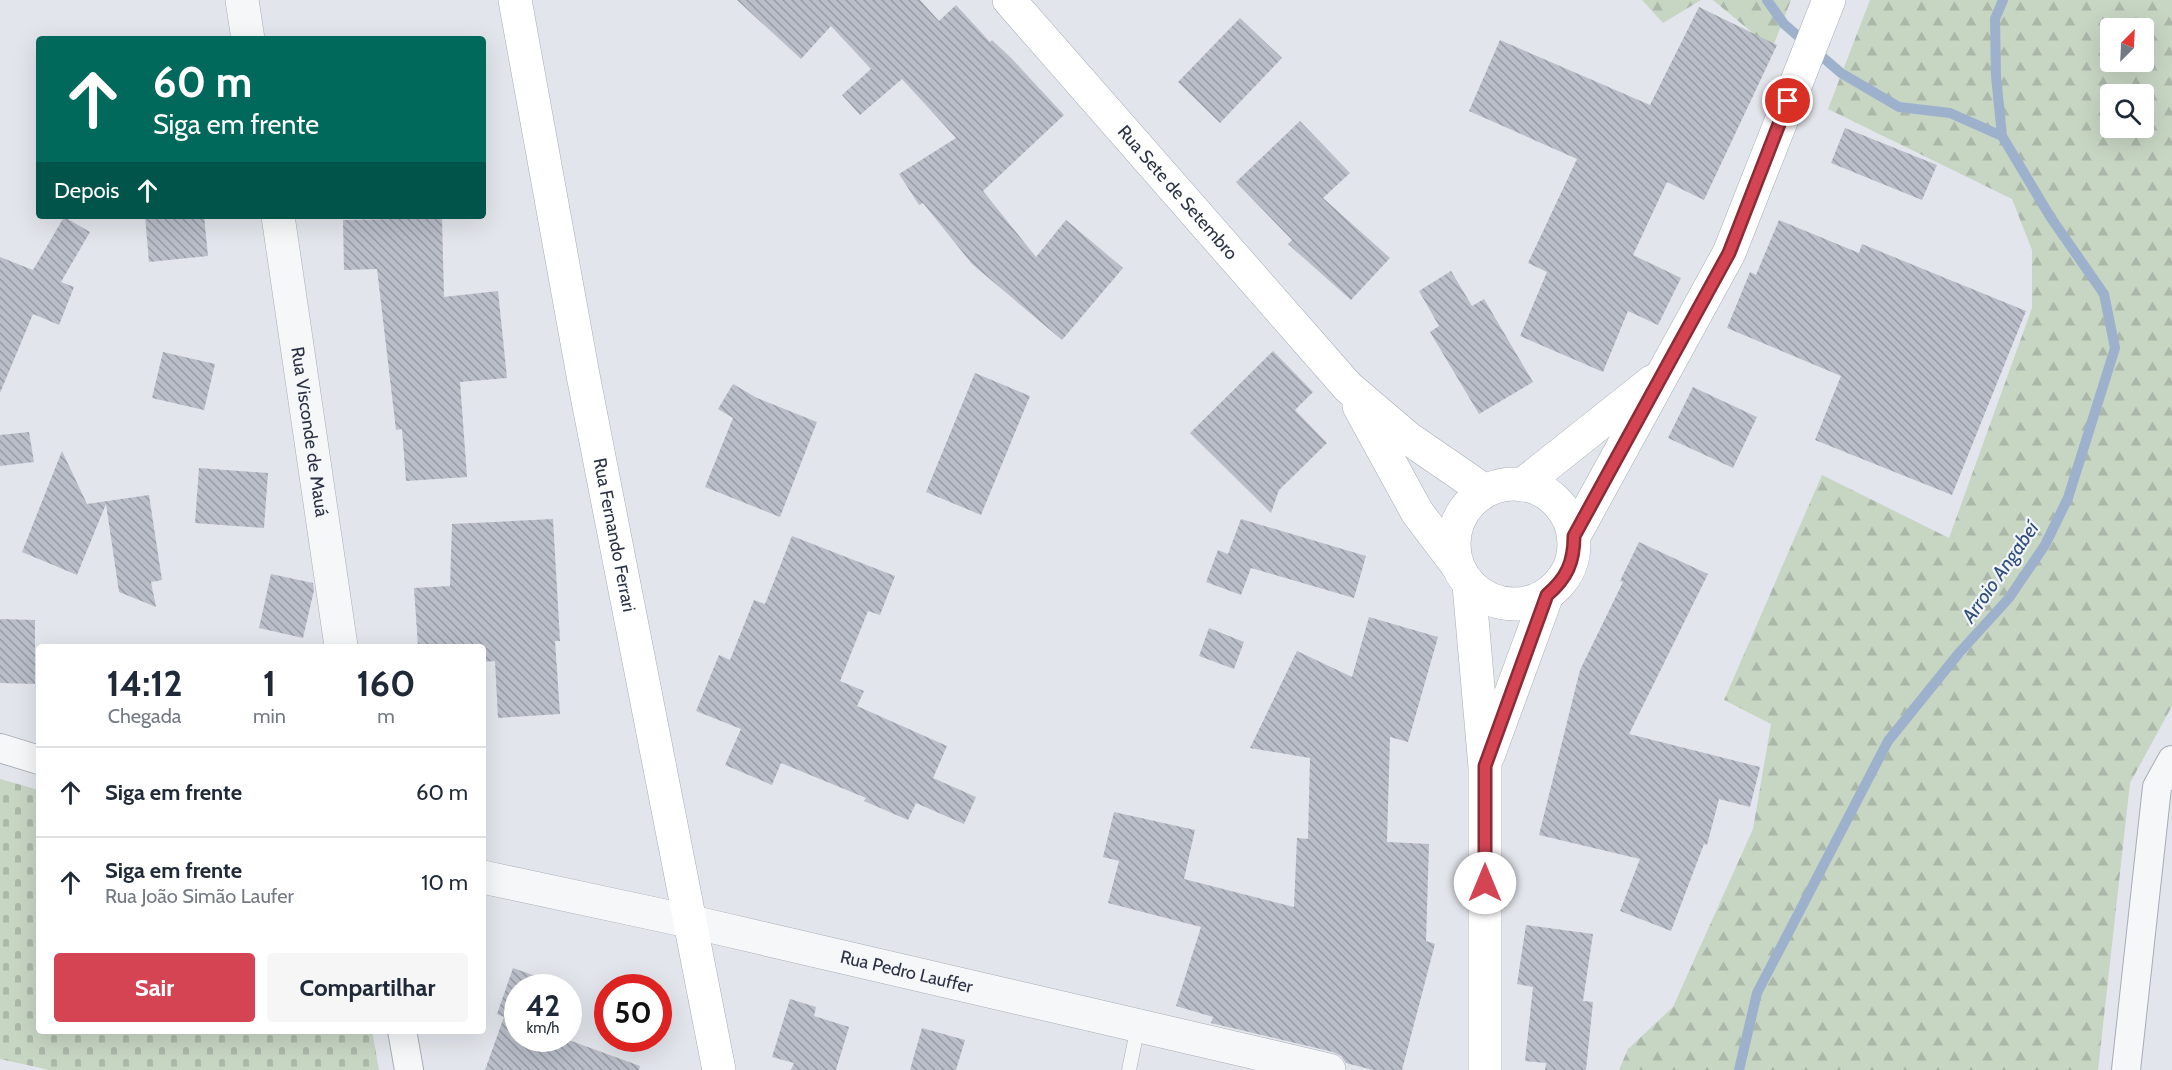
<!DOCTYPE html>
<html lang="pt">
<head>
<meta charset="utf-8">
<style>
	:root { --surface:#fff; --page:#f6f6f7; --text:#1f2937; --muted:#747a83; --line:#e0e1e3; --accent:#d44453 }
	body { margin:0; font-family:Cabin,sans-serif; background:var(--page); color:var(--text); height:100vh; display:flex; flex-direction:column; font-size:22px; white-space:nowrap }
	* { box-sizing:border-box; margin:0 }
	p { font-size:20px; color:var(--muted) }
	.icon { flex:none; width:33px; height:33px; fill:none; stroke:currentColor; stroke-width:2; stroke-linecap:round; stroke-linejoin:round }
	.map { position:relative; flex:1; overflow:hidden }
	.panel { position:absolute; left:36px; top:644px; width:450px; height:390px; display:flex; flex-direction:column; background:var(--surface); border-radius:6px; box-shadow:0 6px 24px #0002 }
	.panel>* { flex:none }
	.hud { position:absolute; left:36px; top:36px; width:450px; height:183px; border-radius:6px; box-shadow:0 6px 24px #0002; background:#00695c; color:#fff; overflow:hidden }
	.needle { width:39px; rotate:24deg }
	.controls { position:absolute; left:2100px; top:18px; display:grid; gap:12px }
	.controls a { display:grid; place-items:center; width:54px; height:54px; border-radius:6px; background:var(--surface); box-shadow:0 6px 24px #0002; font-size:30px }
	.speed { position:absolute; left:504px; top:974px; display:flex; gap:12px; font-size:30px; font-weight:700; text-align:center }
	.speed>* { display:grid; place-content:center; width:78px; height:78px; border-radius:50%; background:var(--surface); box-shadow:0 6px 24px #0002; line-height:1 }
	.speed small { font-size:15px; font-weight:400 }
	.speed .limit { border:9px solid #d22; background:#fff; color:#111 }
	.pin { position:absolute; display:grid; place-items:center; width:51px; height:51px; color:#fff; margin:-26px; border:3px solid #fff; border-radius:50%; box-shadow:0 2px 6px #0007 }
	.me { position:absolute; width:66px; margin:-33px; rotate:0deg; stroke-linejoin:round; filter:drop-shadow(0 0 4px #0008) }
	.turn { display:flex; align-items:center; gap:21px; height:126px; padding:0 18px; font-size:27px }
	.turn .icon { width:78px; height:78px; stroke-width:2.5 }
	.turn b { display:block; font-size:42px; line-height:51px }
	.then { display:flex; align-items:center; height:57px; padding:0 18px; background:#0003; gap:12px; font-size:22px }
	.eta { display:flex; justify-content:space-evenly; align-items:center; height:102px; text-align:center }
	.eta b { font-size:36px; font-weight:700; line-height:42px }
	.primary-button { display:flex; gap:12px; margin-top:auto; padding:12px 18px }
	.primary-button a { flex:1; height:69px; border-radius:6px; background:var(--accent); color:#fff; font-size:24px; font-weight:700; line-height:69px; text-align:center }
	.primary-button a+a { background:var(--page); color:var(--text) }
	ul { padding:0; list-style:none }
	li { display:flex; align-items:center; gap:18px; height:90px; padding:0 18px; border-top:2px solid var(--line) }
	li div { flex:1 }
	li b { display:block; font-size:22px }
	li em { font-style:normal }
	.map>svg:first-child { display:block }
	.forest { fill:url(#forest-firs); fill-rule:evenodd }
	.cemetery { fill:url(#cemetery-stones) }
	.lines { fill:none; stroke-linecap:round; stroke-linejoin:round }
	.stream { stroke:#9db1cc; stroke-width:10 }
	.building { fill:url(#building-back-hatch) }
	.service-casing { stroke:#a7acb6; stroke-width:15 }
	.minor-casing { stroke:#a7acb6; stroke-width:30 }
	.tertiary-casing { stroke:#a7acb6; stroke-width:34 }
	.secondary-casing { stroke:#a7acb6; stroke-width:34 }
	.service { stroke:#f6f7f9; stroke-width:14 }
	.minor { stroke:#f6f7f9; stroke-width:28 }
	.tertiary { stroke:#f6f7f9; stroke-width:33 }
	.secondary { stroke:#fff; stroke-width:33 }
	.route-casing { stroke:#8a2c36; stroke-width:15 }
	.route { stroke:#d44453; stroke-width:10 }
	.labels { text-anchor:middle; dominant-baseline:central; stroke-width:4.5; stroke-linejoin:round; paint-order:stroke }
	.street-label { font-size:18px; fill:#2a3244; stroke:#f2f5f8 }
	.water-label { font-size:20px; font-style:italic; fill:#324e7a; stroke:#f2f5f8 }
</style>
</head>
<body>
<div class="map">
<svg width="2172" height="1070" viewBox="0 0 2172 1070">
	<defs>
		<pattern id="forest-firs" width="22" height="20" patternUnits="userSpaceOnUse" patternTransform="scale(1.5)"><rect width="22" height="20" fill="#c7d5c3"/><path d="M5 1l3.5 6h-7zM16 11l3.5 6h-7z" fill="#abb7a9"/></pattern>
		<pattern id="cemetery-stones" width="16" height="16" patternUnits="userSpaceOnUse" patternTransform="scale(1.5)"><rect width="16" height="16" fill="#c7d5c3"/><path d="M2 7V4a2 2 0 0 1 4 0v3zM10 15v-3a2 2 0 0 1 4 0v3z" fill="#abb7a9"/></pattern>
		<pattern id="building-back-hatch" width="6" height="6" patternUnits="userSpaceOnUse" patternTransform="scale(1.5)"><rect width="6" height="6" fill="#b9bec9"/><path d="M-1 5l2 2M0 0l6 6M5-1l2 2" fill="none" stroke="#979ba5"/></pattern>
	</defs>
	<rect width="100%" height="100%" fill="#e2e5eb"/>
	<path class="forest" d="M 1642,0 L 1701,0 L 1663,23 Z
		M 1713,0 L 1791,0 L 1772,49 Z
		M 1870,0 L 2172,0 L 2172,706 L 2130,783 L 2098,1070 L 1619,1070 L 1628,1049 L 1673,1007 L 1753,829 L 1771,724 L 1724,700 L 1822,475 L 1949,538 L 2032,308 L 2032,250 L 2012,199 L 1828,109 ZM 2110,28 L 2144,28 L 2144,62 L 2110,62 ZM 2110,94 L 2144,94 L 2144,128 L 2110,128 Z"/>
	<path class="cemetery" d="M 0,779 L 39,790 L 39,1030 L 372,1031 L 379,1070 L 50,1070 L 0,1059 Z"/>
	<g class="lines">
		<path class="stream" d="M 1767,0 L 1784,24 L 1841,73 L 1899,107 L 1950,113 L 2002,136
			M 1739,1070 L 1757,993 L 1888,741 L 1959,653 L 2009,598 L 2045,545 L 2068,498 L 2115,348 L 2104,294 L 2051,218 L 2002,136 L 1996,76 L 1995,19 L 2003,0"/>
	</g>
	<path class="building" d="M 737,0 L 920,0 L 939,21 L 956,5 L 990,42 L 992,40 L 1012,59 L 1064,115 L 983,191 L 1036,257 L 1066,220 L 1123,268 L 1062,340 L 972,264 L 923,203 L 919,205 L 899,174 L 956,138 L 902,79 L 860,115 L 842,95 L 871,69 L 831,26 L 801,59 Z
		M 1699,7 L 1777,45 L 1704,200 L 1667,182 L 1633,255 L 1681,278 L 1658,325 L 1628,311 L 1603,372 L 1520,336 L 1547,272 L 1528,263 L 1577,159 L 1469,111 L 1500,40 L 1650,105 Z
		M 1240,18 L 1282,58 L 1220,123 L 1178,82 Z
		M 1300,121 L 1350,173 L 1323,198 L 1390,258 L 1351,300 L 1288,244 L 1292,240 L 1236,182 Z
		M 1845,128 L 1937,165 L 1922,200 L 1831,163 Z
		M 145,216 L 204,216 L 208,256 L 149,262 Z
		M 64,217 L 90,232 L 61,282 L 74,287 L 59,325 L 33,314 L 0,393 L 0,257 L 33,270 Z
		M 442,218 L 444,297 L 498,291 L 507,378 L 460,382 L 467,477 L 406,481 L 402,429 L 396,430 L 377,269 L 344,270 L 343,220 Z
		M 1779,220 L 1859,253 L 1862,244 L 2026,311 L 1952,495 L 1815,440 L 1841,376 L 1727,328 L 1750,272 L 1756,275 Z
		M 1451,271 L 1472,306 L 1484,299 L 1533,382 L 1479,414 L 1430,332 L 1439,326 L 1419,291 Z
		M 1273,351 L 1313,392 L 1295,410 L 1327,443 L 1279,490 L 1271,513 L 1190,433 Z
		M 163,352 L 215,364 L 204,410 L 152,398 Z
		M 975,373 L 1030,396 L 981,515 L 926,492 Z
		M 733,384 L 757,398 L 817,422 L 780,517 L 705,487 L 733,418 L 718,409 Z
		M 1693,387 L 1757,417 L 1733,468 L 1668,438 Z
		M 29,432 L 34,462 L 0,466 L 0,435 Z
		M 62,451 L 87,504 L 149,495 L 162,580 L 151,582 L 156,607 L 119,592 L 106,504 L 77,575 L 22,552 Z
		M 199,468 L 268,473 L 264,528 L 195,523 Z
		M 553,519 L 560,641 L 555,641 L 560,714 L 498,718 L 495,661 L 483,662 L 483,646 L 418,646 L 414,588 L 450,586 L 452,524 Z
		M 1241,519 L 1366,556 L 1354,598 L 1251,568 L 1241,595 L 1206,582 L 1218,550 L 1228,554 Z
		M 792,536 L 895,576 L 880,615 L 868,611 L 840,681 L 864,691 L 857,706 L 947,746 L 933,778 L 976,797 L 964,824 L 916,803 L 908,820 L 864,801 L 866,798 L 781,763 L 772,785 L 725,765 L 741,729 L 696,711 L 719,655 L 730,660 L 754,600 L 765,604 Z
		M 1639,542 L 1708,574 L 1629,734 L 1760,767 L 1750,807 L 1719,799 L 1707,845 L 1704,844 L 1671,931 L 1620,911 L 1640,859 L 1539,835 L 1580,670 L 1623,582 L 1620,581 Z
		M 271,574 L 313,583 L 314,590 L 303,638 L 259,628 Z
		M 1369,617 L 1438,637 L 1408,742 L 1390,737 L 1387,842 L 1429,844 L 1426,941 L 1435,944 L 1402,1070 L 1373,1070 L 1346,1063 L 1341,1056 L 1333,1052 L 1211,1023 L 1213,1017 L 1176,1006 L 1201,927 L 1108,903 L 1119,861 L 1103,857 L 1114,812 L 1195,830 L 1184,879 L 1294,907 L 1297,838 L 1308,839 L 1310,758 L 1250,748 L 1297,651 L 1352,677 Z
		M 0,619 L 35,620 L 35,684 L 0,683 Z
		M 1209,628 L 1244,642 L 1234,669 L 1199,656 Z
		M 1526,925 L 1593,934 L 1583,1001 L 1593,1002 L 1586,1070 L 1545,1070 L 1546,1063 L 1525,1061 L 1533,987 L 1517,984 Z
		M 513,968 L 566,987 L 518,987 L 518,1038 L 563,1038 L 640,1066 L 639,1070 L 485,1070 L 504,1017 L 497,1014 Z
		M 790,999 L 816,1007 L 814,1016 L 849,1027 L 836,1070 L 791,1070 L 794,1063 L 772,1057 Z
		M 922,1028 L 965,1040 L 956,1070 L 910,1070 Z"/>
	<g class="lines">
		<g class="service-casing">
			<path id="service" d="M 1129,1070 L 1138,1026"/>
		</g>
		<g class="minor-casing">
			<path id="minor" d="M 0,748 L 39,760
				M 402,1030 L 409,1070
				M 2126,1070 L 2157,787 L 2172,760"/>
		</g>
		<g class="tertiary-casing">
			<g id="tertiary">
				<path d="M 242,0 L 248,39"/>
				<path id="s1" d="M 278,216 L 341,646"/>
				<path id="s2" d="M 483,877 L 688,921 L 1329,1070"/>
			</g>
		</g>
		<g class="secondary-casing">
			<g id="secondary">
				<path id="s3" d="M 515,0 L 583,375 L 719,1070"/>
				<path id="s4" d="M 1009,0 L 1348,387 L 1408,438 L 1485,491"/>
				<path d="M 1359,406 L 1417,512 L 1457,565"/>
				<circle cx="1514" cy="544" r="60"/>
				<path d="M 1522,485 L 1653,381"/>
				<path d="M 1574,536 L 1729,253 L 1829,0"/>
				<path d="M 1469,585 L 1485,767 L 1485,1070"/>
				<path d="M 1488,756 L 1547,595"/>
			</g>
		</g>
		<use href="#service" class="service"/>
		<use href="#minor" class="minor"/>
		<use href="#tertiary" class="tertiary"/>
		<use href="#secondary" class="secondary"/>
	</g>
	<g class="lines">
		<g class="route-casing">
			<path id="route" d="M 1485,883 L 1485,766 L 1547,595 C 1567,578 1574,562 1574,536 L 1729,253 L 1788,101"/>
		</g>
		<use href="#route" class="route"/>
	</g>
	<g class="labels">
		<g class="street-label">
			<text stroke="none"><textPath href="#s4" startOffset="256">Rua Sete de Setembro</textPath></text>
			<text stroke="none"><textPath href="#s1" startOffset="218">Rua Visconde de Mauá</textPath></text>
			<text stroke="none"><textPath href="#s3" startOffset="544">Rua Fernando Ferrari</textPath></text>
			<text stroke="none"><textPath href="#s2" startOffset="434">Rua Pedro Lauffer</textPath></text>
		</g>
		<g class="water-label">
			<text transform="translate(2000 572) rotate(-55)">Arroio Angabeí</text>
		</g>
	</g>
</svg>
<div class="controls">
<a><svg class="needle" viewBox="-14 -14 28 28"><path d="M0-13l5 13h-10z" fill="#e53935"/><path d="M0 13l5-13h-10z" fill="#747a83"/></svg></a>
<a><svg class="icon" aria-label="search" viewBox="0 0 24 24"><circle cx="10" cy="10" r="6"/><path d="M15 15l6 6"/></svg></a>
</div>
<div class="speed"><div>42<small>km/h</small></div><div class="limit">50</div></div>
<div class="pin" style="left:1788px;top:101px;background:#d93025"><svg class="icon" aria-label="arrive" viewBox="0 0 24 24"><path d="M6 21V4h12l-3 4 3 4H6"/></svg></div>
<svg class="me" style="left:1485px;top:883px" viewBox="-20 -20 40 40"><circle r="19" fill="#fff"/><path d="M0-13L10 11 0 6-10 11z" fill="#d44453"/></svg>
<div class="hud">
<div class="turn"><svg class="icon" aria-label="ahead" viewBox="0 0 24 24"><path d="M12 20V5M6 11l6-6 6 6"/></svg><div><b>60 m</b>Siga em frente</div></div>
<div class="then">Depois<svg class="icon" aria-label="ahead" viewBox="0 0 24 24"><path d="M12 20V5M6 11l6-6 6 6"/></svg></div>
</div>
<section class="panel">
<div class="eta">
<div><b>14:12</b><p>Chegada</p></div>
<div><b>1</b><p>min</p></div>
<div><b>160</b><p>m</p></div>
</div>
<ul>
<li><svg class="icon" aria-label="ahead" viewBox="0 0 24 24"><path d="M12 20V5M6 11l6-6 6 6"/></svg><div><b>Siga em frente</b></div><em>60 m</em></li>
<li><svg class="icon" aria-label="ahead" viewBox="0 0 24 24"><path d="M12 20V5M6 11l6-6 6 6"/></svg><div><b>Siga em frente</b><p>Rua João Simão Laufer</p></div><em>10 m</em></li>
</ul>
<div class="primary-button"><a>Sair</a><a>Compartilhar</a></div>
</section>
</div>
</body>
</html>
